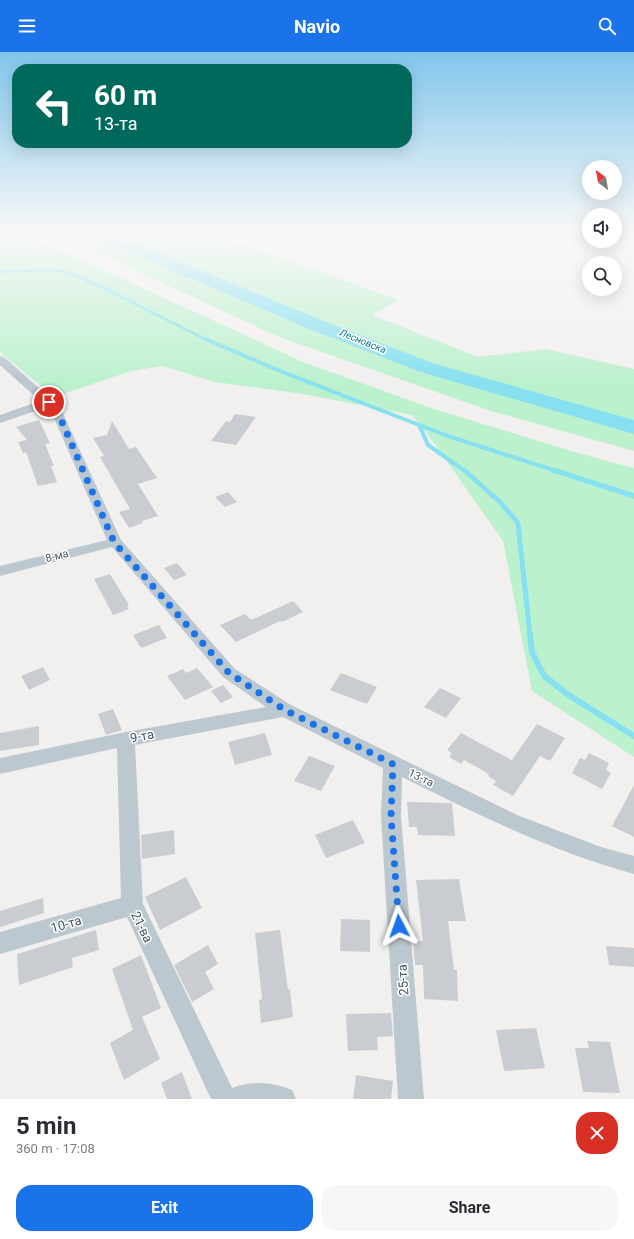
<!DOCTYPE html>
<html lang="en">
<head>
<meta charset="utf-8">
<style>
	:root { --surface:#fff; --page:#f7f7f7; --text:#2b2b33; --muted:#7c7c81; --accent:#1a73e8 }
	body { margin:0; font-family:Roboto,sans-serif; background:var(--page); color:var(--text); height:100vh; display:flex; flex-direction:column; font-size:15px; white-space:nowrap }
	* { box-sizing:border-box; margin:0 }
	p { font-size:13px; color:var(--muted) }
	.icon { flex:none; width:22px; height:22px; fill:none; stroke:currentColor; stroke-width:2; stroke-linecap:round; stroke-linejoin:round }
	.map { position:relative; height:1047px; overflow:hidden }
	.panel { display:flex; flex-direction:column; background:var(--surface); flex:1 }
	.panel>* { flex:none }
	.guide { position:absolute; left:12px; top:12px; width:400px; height:84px; border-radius:16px; box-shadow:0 4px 16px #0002; background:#00695c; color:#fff; overflow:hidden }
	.needle { width:26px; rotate:329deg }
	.fabs { position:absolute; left:582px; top:108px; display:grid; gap:8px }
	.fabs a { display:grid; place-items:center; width:40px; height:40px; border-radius:50%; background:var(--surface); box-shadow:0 4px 16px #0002; font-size:20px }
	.pin { position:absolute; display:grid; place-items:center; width:34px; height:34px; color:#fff; margin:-17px; border:2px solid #fff; border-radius:50%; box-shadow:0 1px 4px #0007 }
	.me { position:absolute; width:44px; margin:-22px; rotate:356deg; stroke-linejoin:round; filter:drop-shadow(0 0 3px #0008) }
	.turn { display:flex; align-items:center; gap:14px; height:84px; padding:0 16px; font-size:18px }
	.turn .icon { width:52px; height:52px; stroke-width:2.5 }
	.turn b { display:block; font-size:28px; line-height:34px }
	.round { display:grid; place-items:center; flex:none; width:42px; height:42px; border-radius:16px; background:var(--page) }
	.summary { display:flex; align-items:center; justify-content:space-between; height:68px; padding:0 16px }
	h1 { font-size:24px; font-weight:700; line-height:30px }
	.action { display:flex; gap:8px; margin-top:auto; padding:8px 16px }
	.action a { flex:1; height:46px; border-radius:16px; background:var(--accent); color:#fff; font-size:16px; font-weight:700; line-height:46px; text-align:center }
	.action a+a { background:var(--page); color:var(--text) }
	header { display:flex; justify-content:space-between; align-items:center; height:52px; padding:0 16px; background:var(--accent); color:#fff; font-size:18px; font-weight:700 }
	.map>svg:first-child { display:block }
	.green { fill:#bcf1ce }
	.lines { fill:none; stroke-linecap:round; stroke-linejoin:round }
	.stream-far3 { stroke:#87e0f0; stroke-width:3 }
	.stream-far2 { stroke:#87e0f0; stroke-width:4 }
	.stream-far1 { stroke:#87e0f0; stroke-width:5 }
	.stream { stroke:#87e0f0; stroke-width:6 }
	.river { fill:#87e0f0; fill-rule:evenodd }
	.building { fill:#c9cdd2 }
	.minor { fill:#bcc8cf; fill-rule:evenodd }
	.route { stroke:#1a73e8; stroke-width:7; stroke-dasharray:0 12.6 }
	.labels { text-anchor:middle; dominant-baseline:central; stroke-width:3; stroke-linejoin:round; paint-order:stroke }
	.far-water-label { font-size:10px; font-style:italic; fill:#077b92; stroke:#fff }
	.street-label { font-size:11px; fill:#46545e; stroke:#fff }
	.near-street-label { font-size:13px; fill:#46545e; stroke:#fff }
</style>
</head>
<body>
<header><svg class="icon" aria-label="menu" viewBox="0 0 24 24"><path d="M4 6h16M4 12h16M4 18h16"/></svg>Navio<svg class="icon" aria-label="search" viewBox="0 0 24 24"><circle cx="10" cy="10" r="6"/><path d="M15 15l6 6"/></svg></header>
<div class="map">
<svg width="634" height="1047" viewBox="0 0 634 1047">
	<rect width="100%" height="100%" fill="#f2efef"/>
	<path class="green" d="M 0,182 L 20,182 L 80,207 L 303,310 L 431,356 L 578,401 L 634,416 L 634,705 L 532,639 L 503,489 L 434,391 L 412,363 L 303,342 L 215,330 L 163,314 L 131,319 L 54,345 L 0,300 Z
		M 53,182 L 213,182 L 399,248 L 372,263 L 478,305 L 546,297 L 634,317 L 634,399 L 491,359 L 279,285 L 100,202 Z"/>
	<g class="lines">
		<path class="stream-far3" d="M 0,220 L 52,218 L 68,220 L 108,238 L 207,288"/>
		<path class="stream-far2" d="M 205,287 L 285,321 L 445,383 L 556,419
			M 419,373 L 428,393 L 465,419"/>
		<path class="stream-far1" d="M 464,418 L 501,451 L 518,471 L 530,583
			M 553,418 L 634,444"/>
		<path class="stream" d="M 530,582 L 532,600 L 544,624 L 570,644 L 634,684"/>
		<path class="river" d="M 91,182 L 113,182 L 321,268 L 435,312 L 634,368 L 634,382 L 421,320 L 307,276 L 93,185 Z"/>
	</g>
	<path class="building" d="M 235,362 L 256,365 L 236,393 L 211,389 L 226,369 L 230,370 Z
		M 39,368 L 50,391 L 45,392 L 54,414 L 51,414 L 57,430 L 38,434 L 26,400 L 23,401 L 18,390 L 27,388 L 16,375 Z
		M 112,369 L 129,397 L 136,395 L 157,426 L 138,432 L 158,464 L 142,469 L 143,471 L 129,476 L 119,460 L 130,457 L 100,405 L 104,404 L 93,386 L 107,383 Z
		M 228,440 L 237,450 L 225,455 L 215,445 Z
		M 177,511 L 187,523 L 174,528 L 164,516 Z
		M 110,522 L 129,553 L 127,554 L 129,557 L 113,563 L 94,527 Z
		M 293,549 L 303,560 L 282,570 L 280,569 L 236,590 L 220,573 L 245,562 L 251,568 Z
		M 159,573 L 167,586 L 141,596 L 133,583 Z
		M 43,615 L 50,628 L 29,638 L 21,624 Z
		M 197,616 L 213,635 L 185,648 L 167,624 L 183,617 L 186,621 Z
		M 341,621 L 377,635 L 367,652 L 330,638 Z
		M 223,633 L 233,645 L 221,651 L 211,639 Z
		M 440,636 L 461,646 L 446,666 L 424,655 Z
		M 113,657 L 122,678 L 106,683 L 98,662 Z
		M 537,672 L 565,686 L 550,709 L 540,704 L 513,744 L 493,733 L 496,729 L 488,724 L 489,722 L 464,708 L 461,712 L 449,705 L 452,701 L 447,698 L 461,681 L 512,708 Z
		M 39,674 L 39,693 L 0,699 L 0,681 Z
		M 265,681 L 272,703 L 235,713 L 228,690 Z
		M 589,701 L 609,711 L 606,718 L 611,721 L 602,737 L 572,721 L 580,706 L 585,708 Z
		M 309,704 L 335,714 L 321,739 L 294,729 Z
		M 634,733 L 634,785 L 612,774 Z
		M 407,750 L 452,751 L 455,784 L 418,783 L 417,775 L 409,775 Z
		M 353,768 L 365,791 L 326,806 L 315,783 Z
		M 174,778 L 175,802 L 142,807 L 141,783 Z
		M 186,825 L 202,856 L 160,878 L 145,845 Z
		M 459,827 L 466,869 L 448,869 L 454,918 L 457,918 L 458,949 L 424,947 L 423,913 L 415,913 L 413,889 L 423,889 L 416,828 Z
		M 43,846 L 44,861 L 0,875 L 0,859 Z
		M 341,867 L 370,868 L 370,900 L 340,899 Z
		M 96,878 L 99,898 L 72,906 L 73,915 L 19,933 L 17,902 Z
		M 280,878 L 288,938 L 290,937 L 293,965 L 261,971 L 259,948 L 262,947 L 255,881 Z
		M 208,893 L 218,912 L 205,920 L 214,937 L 192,950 L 174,913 Z
		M 606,894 L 634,896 L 634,915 L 609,913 Z
		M 141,903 L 161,956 L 142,965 L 160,1007 L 124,1028 L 110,991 L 133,978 L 112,917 Z
		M 391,961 L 393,984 L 377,985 L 378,998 L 348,999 L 346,962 Z
		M 536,976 L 545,1016 L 504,1019 L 496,978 Z
		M 587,989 L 610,990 L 620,1041 L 583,1040 L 575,996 L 589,996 Z
		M 182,1020 L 192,1047 L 167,1047 L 161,1031 Z
		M 356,1023 L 393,1029 L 391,1047 L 353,1047 Z"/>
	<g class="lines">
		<path class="minor" d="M 0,304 L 4,305 L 60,355 L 121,488 L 235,617 L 291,653 L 517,763 L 601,795 L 634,804 L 634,822 C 552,800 477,762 402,725 L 401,764 L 424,1047 L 398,1047 L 381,764 L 383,716 L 283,665 L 135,693 L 143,852 L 232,1036 C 251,1028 273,1030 292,1038 L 296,1047 L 211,1047 L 127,865 L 0,902 L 0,880 L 121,846 L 117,696 L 0,722 L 0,706 L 126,680 L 266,655 L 223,625 L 112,495 L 0,524 L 0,514 L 107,488 L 51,359 L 47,355 L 0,371 L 0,363 L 40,349 L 0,313 Z"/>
	</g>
	<linearGradient id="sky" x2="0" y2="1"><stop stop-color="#81c6eb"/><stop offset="0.55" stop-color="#f9f8f8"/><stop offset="1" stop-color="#f9f8f8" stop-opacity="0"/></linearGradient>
	<rect width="634" height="329" fill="url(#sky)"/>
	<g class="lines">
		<path class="route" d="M 49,350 L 56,356 L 114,490 L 229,621 L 285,658 L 393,712 L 391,764 L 399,874"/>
	</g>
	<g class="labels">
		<g class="far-water-label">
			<text transform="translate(363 289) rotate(22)">Лесновска</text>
		</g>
		<g class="street-label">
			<text transform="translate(57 504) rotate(-14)">8-ма</text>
			<text transform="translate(421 726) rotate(26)">13-та</text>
		</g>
		<g class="near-street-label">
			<text transform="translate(142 684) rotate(-11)">9-та</text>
			<text transform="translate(66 872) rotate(-16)">10-та</text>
			<text transform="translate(142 875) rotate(64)">21-ва</text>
			<text transform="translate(403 928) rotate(-94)">25-та</text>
		</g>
	</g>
</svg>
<div class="fabs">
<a><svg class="needle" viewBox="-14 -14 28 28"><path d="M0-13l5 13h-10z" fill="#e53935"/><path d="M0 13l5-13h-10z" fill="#7c7c81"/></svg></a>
<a><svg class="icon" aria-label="sound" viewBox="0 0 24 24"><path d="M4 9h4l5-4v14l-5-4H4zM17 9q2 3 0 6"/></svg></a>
<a><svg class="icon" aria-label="search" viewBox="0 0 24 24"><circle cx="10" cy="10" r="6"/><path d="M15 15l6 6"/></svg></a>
</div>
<div class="pin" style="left:49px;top:350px;background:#d93025"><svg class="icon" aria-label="arrive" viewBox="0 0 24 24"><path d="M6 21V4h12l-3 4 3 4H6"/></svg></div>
<svg class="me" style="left:399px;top:874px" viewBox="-20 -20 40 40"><path d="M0-17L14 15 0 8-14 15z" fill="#1a73e8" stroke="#fff" stroke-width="4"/></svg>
<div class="guide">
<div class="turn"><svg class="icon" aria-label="left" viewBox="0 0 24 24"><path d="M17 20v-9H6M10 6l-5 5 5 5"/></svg><div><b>60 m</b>13-та</div></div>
</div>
</div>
<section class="panel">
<div class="summary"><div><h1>5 min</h1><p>360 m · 17:08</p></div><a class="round" style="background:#d93025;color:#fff"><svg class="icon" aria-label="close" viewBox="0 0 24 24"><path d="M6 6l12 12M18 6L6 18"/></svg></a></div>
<div class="action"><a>Exit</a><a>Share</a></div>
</section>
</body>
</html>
